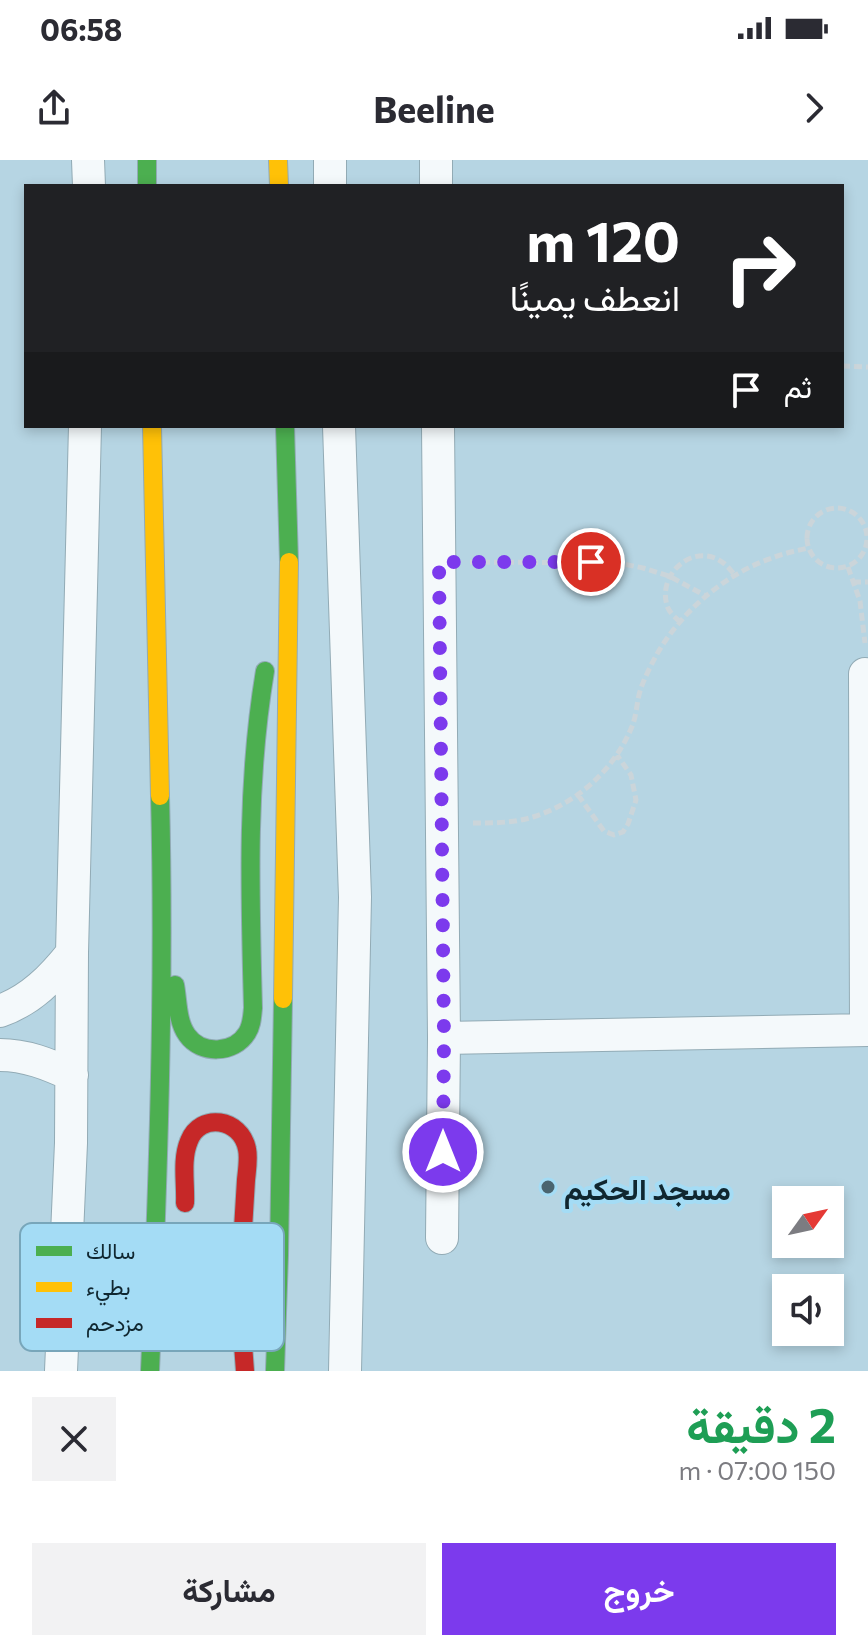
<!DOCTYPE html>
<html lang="ar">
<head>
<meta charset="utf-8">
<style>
	:root { --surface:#fff; --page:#f2f2f3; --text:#2b2b33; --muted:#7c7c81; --accent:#7c3aed }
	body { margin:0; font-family:Commissioner,Vazirmatn,sans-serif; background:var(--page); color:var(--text); direction:rtl; height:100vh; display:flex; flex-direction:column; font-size:30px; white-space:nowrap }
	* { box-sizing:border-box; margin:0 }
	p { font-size:26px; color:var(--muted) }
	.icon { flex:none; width:44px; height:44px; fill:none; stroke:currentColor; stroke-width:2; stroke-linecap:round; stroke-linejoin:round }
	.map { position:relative; height:1211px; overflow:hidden; direction:ltr }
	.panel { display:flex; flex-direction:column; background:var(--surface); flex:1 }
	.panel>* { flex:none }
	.banner { position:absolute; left:24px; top:24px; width:820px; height:244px; border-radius:0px; box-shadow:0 4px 12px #0003; direction:rtl; background:#202124; color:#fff; overflow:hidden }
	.needle { width:52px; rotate:57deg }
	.controls { position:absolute; left:772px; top:1026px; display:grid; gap:16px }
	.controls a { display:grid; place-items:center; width:72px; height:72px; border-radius:0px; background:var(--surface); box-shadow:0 4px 12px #0003; font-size:40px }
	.pin { position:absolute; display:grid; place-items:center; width:68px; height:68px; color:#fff; margin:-34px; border:4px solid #fff; border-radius:50%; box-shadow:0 2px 8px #0007 }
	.me { position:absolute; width:88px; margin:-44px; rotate:0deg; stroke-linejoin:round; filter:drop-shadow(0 0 6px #0008) }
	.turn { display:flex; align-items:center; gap:28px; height:168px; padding:0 32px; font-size:36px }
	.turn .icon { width:104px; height:104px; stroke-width:2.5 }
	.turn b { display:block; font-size:56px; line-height:68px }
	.then { display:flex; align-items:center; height:76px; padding:0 32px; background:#0003; gap:16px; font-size:30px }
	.round { display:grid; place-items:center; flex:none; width:84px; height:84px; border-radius:0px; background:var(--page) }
	.overview { display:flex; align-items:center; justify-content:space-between; height:136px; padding:0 32px }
	h1 { font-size:48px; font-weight:700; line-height:60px; color:#1e9e55 }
	.action { display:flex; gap:16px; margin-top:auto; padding:16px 32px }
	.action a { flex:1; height:92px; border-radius:0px; background:var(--accent); color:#fff; font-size:32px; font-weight:700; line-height:92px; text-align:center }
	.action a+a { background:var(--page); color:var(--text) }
	.status { display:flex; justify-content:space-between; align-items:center; height:56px; padding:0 40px; background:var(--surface); direction:ltr }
	.status svg { height:22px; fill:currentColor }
	header { display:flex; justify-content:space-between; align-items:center; height:104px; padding:0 32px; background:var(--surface); font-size:36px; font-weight:700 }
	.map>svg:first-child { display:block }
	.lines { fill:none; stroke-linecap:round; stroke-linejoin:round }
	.street-casing { stroke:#92abb5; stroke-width:34 }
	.fast-casing { stroke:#92abb5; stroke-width:20 }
	.slow-casing { stroke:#92abb5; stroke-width:20 }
	.jam-casing { stroke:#92abb5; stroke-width:20 }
	.path { stroke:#cbd5da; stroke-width:5; stroke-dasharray:8 4; stroke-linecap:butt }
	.street { stroke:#f4f9fb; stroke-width:32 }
	.fast { stroke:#4caf50; stroke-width:18 }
	.slow { stroke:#ffc107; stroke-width:18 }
	.jam { stroke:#c62828; stroke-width:18 }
	.route { stroke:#7c3aed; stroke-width:14; stroke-dasharray:0 25.2 }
	.poi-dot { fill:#4a646f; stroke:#a4dcf5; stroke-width:3 }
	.labels { text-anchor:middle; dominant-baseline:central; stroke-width:8; stroke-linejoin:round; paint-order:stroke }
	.poi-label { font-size:30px; font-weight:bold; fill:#102730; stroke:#a4dcf5; text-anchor:start }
	.key { fill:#a4dcf5; stroke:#78a6ba; stroke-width:2 }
	.key-label { font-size:22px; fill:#102730 }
</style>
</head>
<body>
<div class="status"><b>06:58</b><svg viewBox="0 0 49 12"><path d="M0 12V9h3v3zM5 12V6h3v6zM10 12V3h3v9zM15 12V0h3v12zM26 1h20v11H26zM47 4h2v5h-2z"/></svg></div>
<header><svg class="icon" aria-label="forward" viewBox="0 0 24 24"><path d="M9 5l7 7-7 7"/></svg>Beeline<svg class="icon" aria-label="share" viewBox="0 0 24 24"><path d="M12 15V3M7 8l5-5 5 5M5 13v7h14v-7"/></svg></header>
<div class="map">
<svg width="868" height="1211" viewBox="0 0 868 1211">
	<rect width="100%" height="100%" fill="#b6d5e3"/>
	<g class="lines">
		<g class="street-casing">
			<path id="street" d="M 88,0 L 89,26
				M 330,0 L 330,26
				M 436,0 L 436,26
				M 339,266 L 355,737 L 345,1211
				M 438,266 L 444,878 L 442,1078
				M 865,514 L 866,870
				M 0,851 C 31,840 52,818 72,793
				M 444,878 L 868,870
				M 0,895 C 26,895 48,904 72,915
				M 61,1211 L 71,983 L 72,793 L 85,266"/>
		</g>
		<g class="fast-casing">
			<path id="fast" d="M 147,0 L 147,26
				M 285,266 L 289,402
				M 175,825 C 178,841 177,861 187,875 C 201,895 234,894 247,873 C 252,865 252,857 253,848 C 250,734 246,624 265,511
				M 150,1211 C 158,1020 165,828 160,636
				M 275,1211 L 279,1095 L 283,839"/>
		</g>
		<g class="slow-casing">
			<path id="slow" d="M 278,0 L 279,26
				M 152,266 L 160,636
				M 283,839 L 289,402"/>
		</g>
		<g class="jam-casing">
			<path id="jam" d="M 185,1043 C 186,1024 181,1000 189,981 C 200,952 241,958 247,989 C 249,998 247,1010 246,1020 C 245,1036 244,1052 243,1069 C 240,1116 241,1164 245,1211"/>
		</g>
		<path class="path" d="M 842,206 L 868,207
			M807 378a30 30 0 1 1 60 0a30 30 0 1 1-60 0Z
			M 470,402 L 618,403 L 643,408 L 669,416 L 706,436
			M 848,407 L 860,441 L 865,483
			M 853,422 L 868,422
			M 680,462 C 676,458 670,453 668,448 C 655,416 693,381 722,402 C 727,405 731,411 735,415
			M 578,635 L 604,671 L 614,675 L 623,672 L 628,664 L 636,640 L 631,615 L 617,595
			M 473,663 C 493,663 514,663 533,657 C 578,643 616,608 633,564 C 637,552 637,539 641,528 C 645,517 651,505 657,494 C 682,451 725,414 772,398 C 784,393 796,391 808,388"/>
		<use href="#street" class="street"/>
		<use href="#fast" class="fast"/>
		<use href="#slow" class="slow"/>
		<use href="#jam" class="jam"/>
	</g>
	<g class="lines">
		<path class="route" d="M 443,992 L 444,878 L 439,402 L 591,402"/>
	</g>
	<circle class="poi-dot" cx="548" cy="1027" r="8"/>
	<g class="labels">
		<g class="poi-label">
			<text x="564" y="1027">مسجد الحكيم</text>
		</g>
	</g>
	<rect x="20" y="1063" width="264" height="128" rx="12" class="key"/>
	<rect x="36" y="1086" width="36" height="10" fill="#4caf50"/>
	<rect x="36" y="1122" width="36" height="10" fill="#ffc107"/>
	<rect x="36" y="1158" width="36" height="10" fill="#c62828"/>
	<g class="key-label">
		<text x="86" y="1099">سالك</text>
		<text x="86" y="1135">بطيء</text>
		<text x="86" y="1171">مزدحم</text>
	</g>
</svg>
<div class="controls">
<a><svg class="needle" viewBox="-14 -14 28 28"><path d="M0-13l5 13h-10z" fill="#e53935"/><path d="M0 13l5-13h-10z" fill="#7c7c81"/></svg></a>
<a><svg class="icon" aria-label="sound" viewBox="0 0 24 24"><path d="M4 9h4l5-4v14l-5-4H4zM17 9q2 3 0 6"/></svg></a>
</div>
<div class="pin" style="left:591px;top:402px;background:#d93025"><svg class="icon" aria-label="arrive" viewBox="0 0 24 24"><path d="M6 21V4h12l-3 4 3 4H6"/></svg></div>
<svg class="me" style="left:443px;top:992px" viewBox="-20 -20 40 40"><circle r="17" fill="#7c3aed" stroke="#fff" stroke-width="3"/><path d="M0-11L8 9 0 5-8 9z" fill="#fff"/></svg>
<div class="banner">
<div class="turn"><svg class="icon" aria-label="right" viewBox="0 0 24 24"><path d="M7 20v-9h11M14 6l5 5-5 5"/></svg><div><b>120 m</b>انعطف يمينًا</div></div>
<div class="then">ثم<svg class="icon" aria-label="arrive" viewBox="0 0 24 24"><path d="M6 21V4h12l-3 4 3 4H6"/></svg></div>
</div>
</div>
<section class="panel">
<div class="overview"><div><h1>2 دقيقة</h1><p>150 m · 07:00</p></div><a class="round"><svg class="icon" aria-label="close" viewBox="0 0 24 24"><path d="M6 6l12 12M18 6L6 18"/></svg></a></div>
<div class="action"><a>خروج</a><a>مشاركة</a></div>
</section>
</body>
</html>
